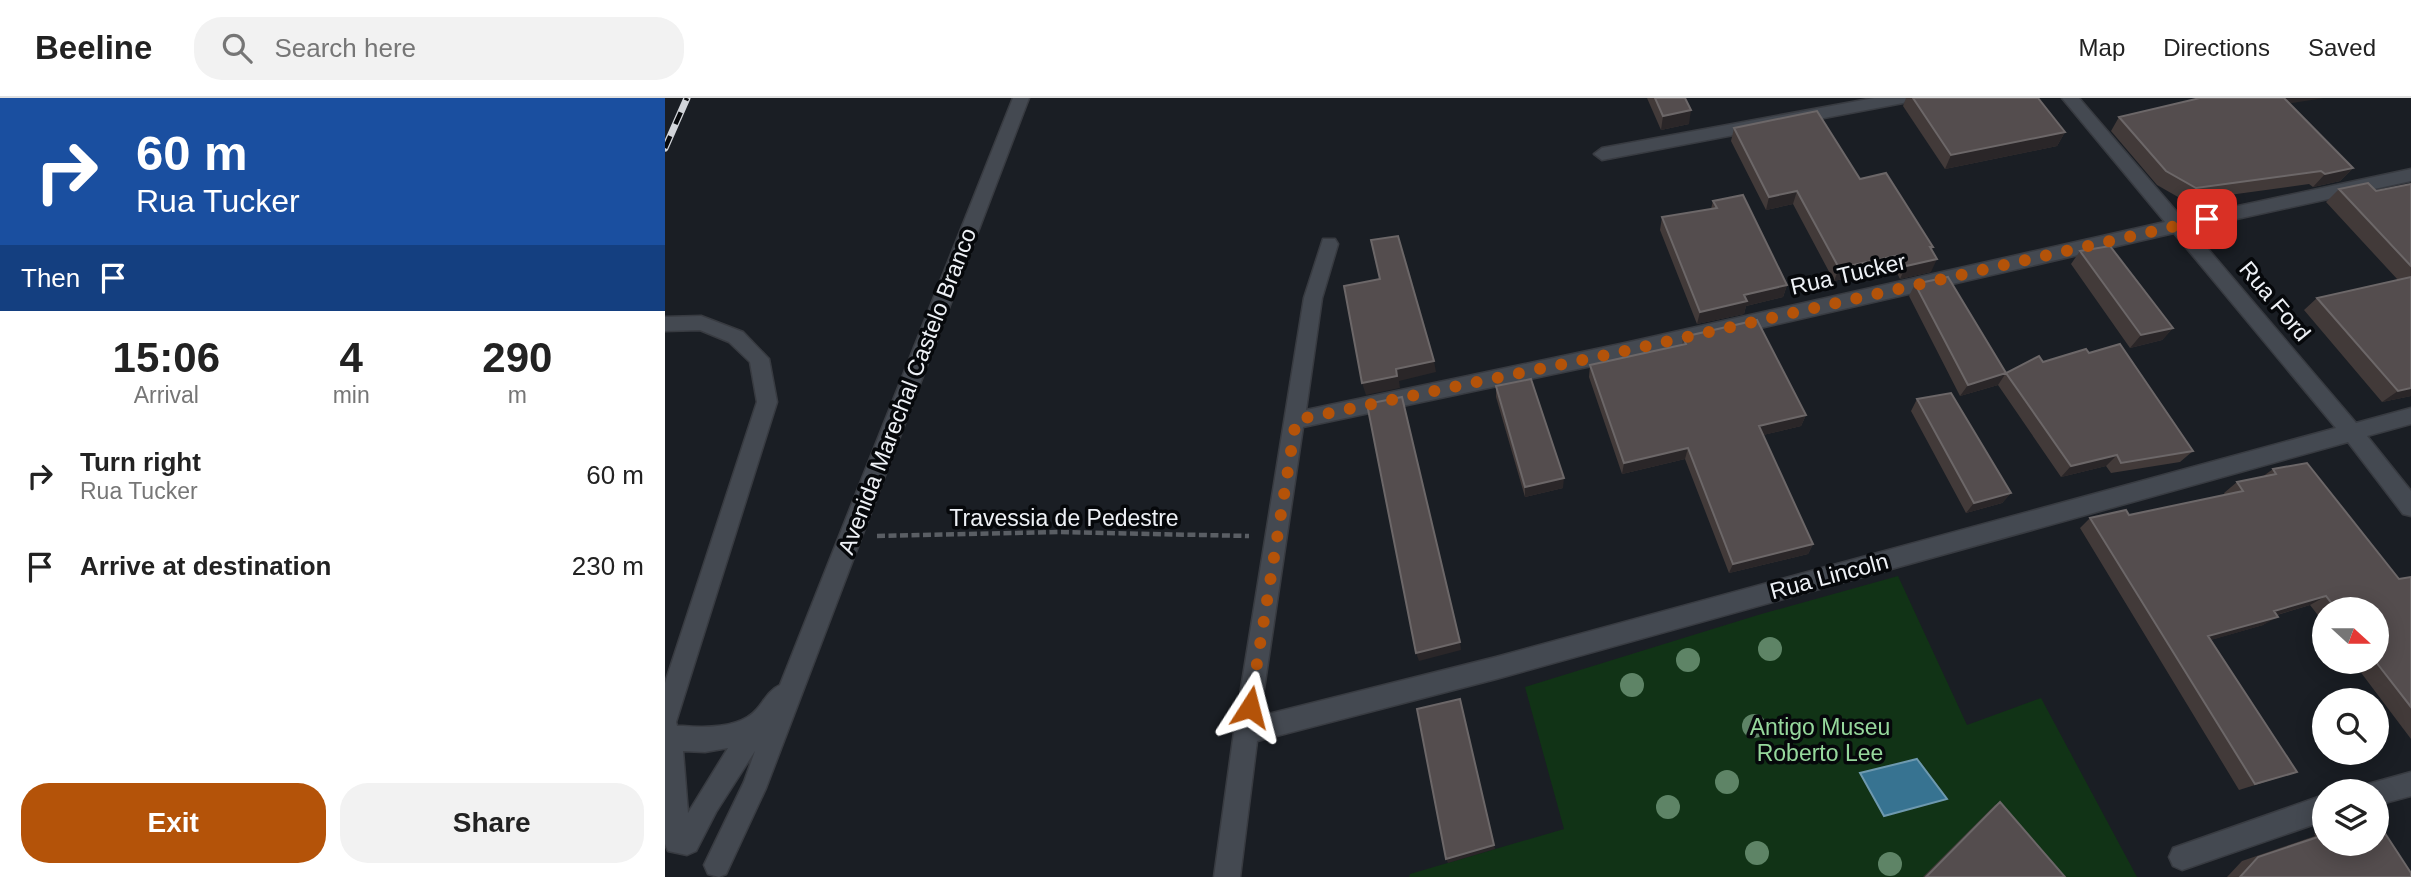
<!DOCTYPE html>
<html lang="en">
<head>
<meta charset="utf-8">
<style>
	:root { --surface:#fff; --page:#f2f2f2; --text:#222; --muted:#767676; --line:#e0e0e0; --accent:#b45309 }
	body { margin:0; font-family:Helvetica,sans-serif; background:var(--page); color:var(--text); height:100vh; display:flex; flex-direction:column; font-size:26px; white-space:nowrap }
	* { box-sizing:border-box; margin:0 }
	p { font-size:23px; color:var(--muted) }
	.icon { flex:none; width:38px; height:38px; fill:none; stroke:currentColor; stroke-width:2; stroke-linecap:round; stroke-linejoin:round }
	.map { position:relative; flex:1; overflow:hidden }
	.drawer { display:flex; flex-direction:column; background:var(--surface); width:665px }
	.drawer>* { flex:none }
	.guide { background:#1a4fa0; color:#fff; overflow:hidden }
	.needle { width:46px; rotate:111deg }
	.tools { position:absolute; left:1647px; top:499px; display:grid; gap:14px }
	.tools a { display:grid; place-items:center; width:77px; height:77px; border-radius:50%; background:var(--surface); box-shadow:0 4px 18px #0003; font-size:35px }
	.pin { position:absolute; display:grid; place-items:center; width:60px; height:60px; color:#fff; margin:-30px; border-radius:14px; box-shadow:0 4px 10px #0006 }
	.me { position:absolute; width:77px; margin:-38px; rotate:9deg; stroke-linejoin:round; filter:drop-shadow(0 0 5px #0008) }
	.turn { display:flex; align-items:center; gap:24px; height:147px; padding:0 21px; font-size:32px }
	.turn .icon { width:91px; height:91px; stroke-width:2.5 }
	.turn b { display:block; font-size:49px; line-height:60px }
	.then { display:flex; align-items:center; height:66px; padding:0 21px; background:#0003; gap:14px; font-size:26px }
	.eta { display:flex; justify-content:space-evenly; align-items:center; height:119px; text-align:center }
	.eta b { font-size:42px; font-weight:800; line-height:49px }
	.button { display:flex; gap:14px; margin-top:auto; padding:14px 21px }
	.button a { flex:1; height:80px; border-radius:28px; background:var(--accent); color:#fff; font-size:28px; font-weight:800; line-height:80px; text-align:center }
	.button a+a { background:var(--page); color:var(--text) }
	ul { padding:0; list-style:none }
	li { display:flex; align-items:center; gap:21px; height:91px; padding:0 21px }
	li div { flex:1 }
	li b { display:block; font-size:26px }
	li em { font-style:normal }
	header { display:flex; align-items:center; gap:42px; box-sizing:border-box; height:98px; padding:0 35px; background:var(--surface); border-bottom:2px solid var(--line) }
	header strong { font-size:33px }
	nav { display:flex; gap:38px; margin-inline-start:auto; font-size:24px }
	.search { width:490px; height:63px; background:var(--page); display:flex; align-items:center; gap:18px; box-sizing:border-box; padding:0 24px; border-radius:28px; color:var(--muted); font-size:26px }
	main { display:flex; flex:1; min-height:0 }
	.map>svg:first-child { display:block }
	.green { fill:#113316 }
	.water { fill:#377391; stroke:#6e99af; stroke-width:2 }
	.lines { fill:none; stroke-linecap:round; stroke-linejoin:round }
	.minor-casing { stroke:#383b41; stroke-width:3 }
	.tertiary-casing { stroke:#383b41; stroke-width:3 }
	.path { stroke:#5a5e64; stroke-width:4.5; stroke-dasharray:8 3.5; stroke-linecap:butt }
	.minor { fill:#444951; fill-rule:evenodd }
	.tertiary { fill:#444951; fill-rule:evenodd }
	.rail-casing { stroke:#d1d4d9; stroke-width:7 }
	.rail { stroke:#06080b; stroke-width:4.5; stroke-dasharray:13; stroke-linecap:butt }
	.tree { fill:#5e8466 }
	.wall { fill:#423a39 }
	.shaded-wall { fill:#2a2628 }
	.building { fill:#544d4e; stroke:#6c6768; stroke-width:2 }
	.route { stroke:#b45309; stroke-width:12; stroke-dasharray:0 21.6 }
	.labels { text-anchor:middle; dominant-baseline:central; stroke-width:7; stroke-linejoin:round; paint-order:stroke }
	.street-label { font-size:23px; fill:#eef1f6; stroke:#06080b }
	.park-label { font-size:23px; fill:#96d89c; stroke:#06080b }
</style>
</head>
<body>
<header>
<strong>Beeline</strong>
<div class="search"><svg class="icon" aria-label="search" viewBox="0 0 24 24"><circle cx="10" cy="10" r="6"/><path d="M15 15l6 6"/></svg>Search here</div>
<nav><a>Map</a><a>Directions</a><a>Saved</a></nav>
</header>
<main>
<section class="drawer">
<div class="guide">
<div class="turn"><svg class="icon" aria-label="right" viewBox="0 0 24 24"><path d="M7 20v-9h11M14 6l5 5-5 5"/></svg><div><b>60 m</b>Rua Tucker</div></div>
<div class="then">Then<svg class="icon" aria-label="arrive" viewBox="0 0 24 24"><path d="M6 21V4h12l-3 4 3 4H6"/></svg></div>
</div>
<div class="eta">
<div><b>15:06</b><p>Arrival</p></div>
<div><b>4</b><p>min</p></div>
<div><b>290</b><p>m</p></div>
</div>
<ul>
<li><svg class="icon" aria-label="right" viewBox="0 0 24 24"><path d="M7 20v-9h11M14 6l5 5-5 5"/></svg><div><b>Turn right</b><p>Rua Tucker</p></div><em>60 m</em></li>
<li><svg class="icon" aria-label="arrive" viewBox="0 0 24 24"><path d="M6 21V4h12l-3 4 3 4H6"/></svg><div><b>Arrive at destination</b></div><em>230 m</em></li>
</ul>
<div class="button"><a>Exit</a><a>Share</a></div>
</section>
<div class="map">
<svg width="1746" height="779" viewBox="0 0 1746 779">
	<rect width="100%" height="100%" fill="#1a1e24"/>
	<path class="green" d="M 1233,478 L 1302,627 L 1376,600 L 1472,779 L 744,779 L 745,776 L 899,731 L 860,589 L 1093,517 Z"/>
	<path class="water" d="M 1252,661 L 1282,701 L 1219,718 L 1195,675 Z"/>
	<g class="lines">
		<g class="minor-casing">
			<path id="minor" d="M 1209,0 L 1246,0 L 1238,5 L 937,62 L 929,56 L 937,50 Z
				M 1397,0 L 1414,0 L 1517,120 L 1746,71 L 1746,83 L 1526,131 L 1691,325 L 1746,310 L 1746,326 L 1702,338 L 1746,393 L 1746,418 L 1738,416 L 1683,344 L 831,581 L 592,643 L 575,779 L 549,779 L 569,634 L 639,200 L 658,141 L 670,141 L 673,146 L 657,200 L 641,312 L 960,245 L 1500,124 ZM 1509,135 L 1671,330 L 831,559 L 595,618 L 638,329 L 960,261 Z
				M 1746,674 L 1746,698 L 1712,707 L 1712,693 L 1700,693 L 1703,686 Z
				M 1659,697 L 1659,723 L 1517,772 L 1508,768 L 1504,759 L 1508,750 Z"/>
		</g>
		<g class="tertiary-casing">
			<path id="tertiary" d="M 348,0 L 364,0 L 101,690 L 61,776 L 54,779 L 43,776 L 39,767 L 79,684 L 90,653 L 51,714 L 31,753 L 22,757 L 3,753 L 0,746 L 0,585 L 92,304 L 85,264 L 64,244 L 35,232 L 0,233 L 0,219 L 36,218 L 78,234 L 104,261 L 112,304 L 11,624 L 12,628 L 18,628 C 41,630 76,630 92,611 C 99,603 104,592 115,587 ZM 63,650 L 23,715 L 18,653 L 40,654 Z"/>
		</g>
		<path class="path" d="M 212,438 L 394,434 L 584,438"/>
		<use href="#minor" class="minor"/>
		<use href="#tertiary" class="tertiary"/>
		<g class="rail-casing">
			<path id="rail" d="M 0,50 L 22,0"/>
		</g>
		<use href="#rail" class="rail"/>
	</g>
	<g class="tree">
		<circle cx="1105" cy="551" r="12"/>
		<circle cx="1023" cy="562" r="12"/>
		<circle cx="967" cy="587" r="12"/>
		<circle cx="1089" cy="628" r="12"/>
		<circle cx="1062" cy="684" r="12"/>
		<circle cx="1003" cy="709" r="12"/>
		<circle cx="1092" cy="755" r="12"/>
		<circle cx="1225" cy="766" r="12"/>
	</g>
	<path class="wall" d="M 982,0 L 1020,0 L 1024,26 L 996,32 Z
		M 1241,0 L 1373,0 L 1400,34 L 1392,48 L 1280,71 L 1238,8 Z
		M 1624,5 L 1688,70 L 1675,83 L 1648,89 L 1644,86 L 1520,103 L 1492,87 L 1446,33 L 1454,19 Z
		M 1069,30 L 1268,149 L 1267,152 L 1266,174 L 1235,181 L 1229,169 L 1169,183 L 1128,106 L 1101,112 L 1066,43 Z
		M 1746,86 L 1746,298 L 1717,304 L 1639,212 L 1652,200 L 1733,182 L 1661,104 L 1674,91 L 1711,93 Z
		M 1048,103 L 1122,187 L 1118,199 L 1081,208 L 1079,216 L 1032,226 L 995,132 L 997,119 L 1046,111 Z
		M 1415,153 L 1508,230 L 1497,242 L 1465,250 L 1406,166 Z
		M 1250,186 L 1341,275 L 1378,264 L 1424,255 L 1528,353 L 1515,364 L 1446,375 L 1441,368 L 1396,379 L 1333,287 L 1295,298 L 1244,198 Z
		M 1018,239 L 1141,317 L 1136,328 L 1098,337 L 1148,446 L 1143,456 L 1064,475 L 1020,361 L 957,376 L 924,279 L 925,267 L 1017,247 Z
		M 831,288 L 898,390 L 860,399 L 831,299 Z
		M 1252,301 L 1346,395 L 1337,405 L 1301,415 L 1246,313 Z
		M 1608,371 L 1734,481 L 1746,479 L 1746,641 L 1688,564 L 1712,564 L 1712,511 L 1659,511 L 1659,525 L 1645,507 L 1612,517 L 1598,527 L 1545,542 L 1632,674 L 1574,692 L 1415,430 L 1425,420 L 1464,417 L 1560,397 L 1559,395 L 1572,384 L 1597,379 Z
		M 1335,704 L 1400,779 L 1258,779 L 1330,707 Z
		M 1659,732 L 1659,746 L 1746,779 L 1562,779 L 1577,763 L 1650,738 L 1649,736 Z"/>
	<path class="shaded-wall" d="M 1610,0 L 1659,0 L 1603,9 Z
		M 1026,12 L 1024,26 L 996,32 L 998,18 Z
		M 1400,34 L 1392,48 L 1280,71 L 1286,57 Z
		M 1688,70 L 1675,83 L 1648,89 L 1660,76 Z
		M 1132,93 L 1128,106 L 1101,112 L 1104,99 Z
		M 1235,157 L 1229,169 L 1169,183 L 1174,170 Z
		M 1272,161 L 1266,174 L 1235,181 L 1241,168 Z
		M 1122,187 L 1118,199 L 1081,208 L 1079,216 L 1032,226 L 1035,214 L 1079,197 Z
		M 1508,230 L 1497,242 L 1465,250 L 1476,237 Z
		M 769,263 L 771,274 L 734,283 L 735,290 L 701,297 L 697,285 L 731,271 Z
		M 1341,275 L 1333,287 L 1295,298 L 1303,287 Z
		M 1746,290 L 1746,298 L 1717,304 L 1733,293 Z
		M 1141,317 L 1136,328 L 1090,339 L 1094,328 Z
		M 1023,350 L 1020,361 L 957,376 L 959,365 Z
		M 1452,357 L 1441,368 L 1396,379 L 1406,368 Z
		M 899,380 L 898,390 L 860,399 L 860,389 Z
		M 1346,395 L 1337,405 L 1301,415 L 1309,405 Z
		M 1148,446 L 1143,456 L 1064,475 L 1068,466 Z
		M 1661,498 L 1645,507 L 1594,522 L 1609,513 Z
		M 1613,519 L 1598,527 L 1529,547 L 1543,538 Z
		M 795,544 L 796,552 L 754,563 L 751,555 Z
		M 829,747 L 830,751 L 783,765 L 781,761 Z"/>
	<path class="building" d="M 990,0 L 1020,0 L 1026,12 L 998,18 Z
		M 1248,0 L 1373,0 L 1400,34 L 1286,57 Z
		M 1535,0 L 1619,0 L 1688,70 L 1660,76 L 1656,73 L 1531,90 L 1501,73 L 1454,19 Z
		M 1152,13 L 1195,81 L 1221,75 L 1268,149 L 1265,149 L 1272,161 L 1241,168 L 1235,157 L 1174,170 L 1132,93 L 1104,99 L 1069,30 Z
		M 1703,85 L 1711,93 L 1746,86 L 1746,168 L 1674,91 Z
		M 1078,97 L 1122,187 L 1079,197 L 1082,203 L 1035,214 L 997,119 L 1052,110 L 1048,103 Z
		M 733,138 L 769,263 L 731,271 L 732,278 L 697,285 L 679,188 L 715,181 L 706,142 Z
		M 1445,148 L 1508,230 L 1476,237 L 1415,153 Z
		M 1283,179 L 1341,275 L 1303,287 L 1250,186 Z
		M 1746,179 L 1746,290 L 1733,293 L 1652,200 Z
		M 1092,222 L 1141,317 L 1094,328 L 1148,446 L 1068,466 L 1023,350 L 959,365 L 925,267 L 1021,246 L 1018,239 Z
		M 1455,246 L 1528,353 L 1456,365 L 1452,357 L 1406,368 L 1341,275 L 1374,258 L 1378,264 L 1421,251 L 1424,255 Z
		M 866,281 L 899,380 L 860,389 L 831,288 Z
		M 1286,295 L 1346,395 L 1309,405 L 1252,301 Z
		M 737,299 L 795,544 L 751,555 L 702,306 Z
		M 1642,365 L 1734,481 L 1746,479 L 1746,609 L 1711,564 L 1712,511 L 1671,511 L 1661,498 L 1609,513 L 1613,519 L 1543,538 L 1632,674 L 1590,686 L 1425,420 L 1461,412 L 1464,417 L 1578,393 L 1572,384 L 1611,376 L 1608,371 Z
		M 795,601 L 829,747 L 781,761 L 752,611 Z
		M 1335,704 L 1400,779 L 1261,779 Z
		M 1712,723 L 1746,775 L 1746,779 L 1575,779 L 1593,759 L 1659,737 L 1659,746 L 1712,746 Z"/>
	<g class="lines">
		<path class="route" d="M 585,609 L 631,322 L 960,253 L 1542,121"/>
	</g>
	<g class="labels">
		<g class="street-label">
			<text transform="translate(1183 176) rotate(-13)">Rua Tucker</text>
			<text transform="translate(1610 203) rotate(50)">Rua Ford</text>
			<text transform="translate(242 293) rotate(-69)">Avenida Marechal Castelo Branco</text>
			<text x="399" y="420">Travessia de Pedestre</text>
			<text transform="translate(1164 478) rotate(-15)">Rua Lincoln</text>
		</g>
		<g class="park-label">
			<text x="1155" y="629">Antigo Museu<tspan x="1155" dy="26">Roberto Lee</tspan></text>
		</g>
	</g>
</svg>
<div class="tools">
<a><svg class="needle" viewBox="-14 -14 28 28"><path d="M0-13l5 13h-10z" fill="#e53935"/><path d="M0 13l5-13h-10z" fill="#767676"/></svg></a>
<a><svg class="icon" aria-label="search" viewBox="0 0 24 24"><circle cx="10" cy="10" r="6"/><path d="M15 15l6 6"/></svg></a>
<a><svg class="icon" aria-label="layers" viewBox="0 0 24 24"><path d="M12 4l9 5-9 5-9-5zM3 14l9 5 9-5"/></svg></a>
</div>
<div class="pin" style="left:1542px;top:121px;background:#d93025"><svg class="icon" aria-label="arrive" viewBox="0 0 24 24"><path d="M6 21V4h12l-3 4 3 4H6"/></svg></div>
<svg class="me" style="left:585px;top:609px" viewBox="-20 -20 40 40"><path d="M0-17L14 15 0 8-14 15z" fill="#b45309" stroke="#fff" stroke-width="4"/></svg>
</div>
</main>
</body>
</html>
